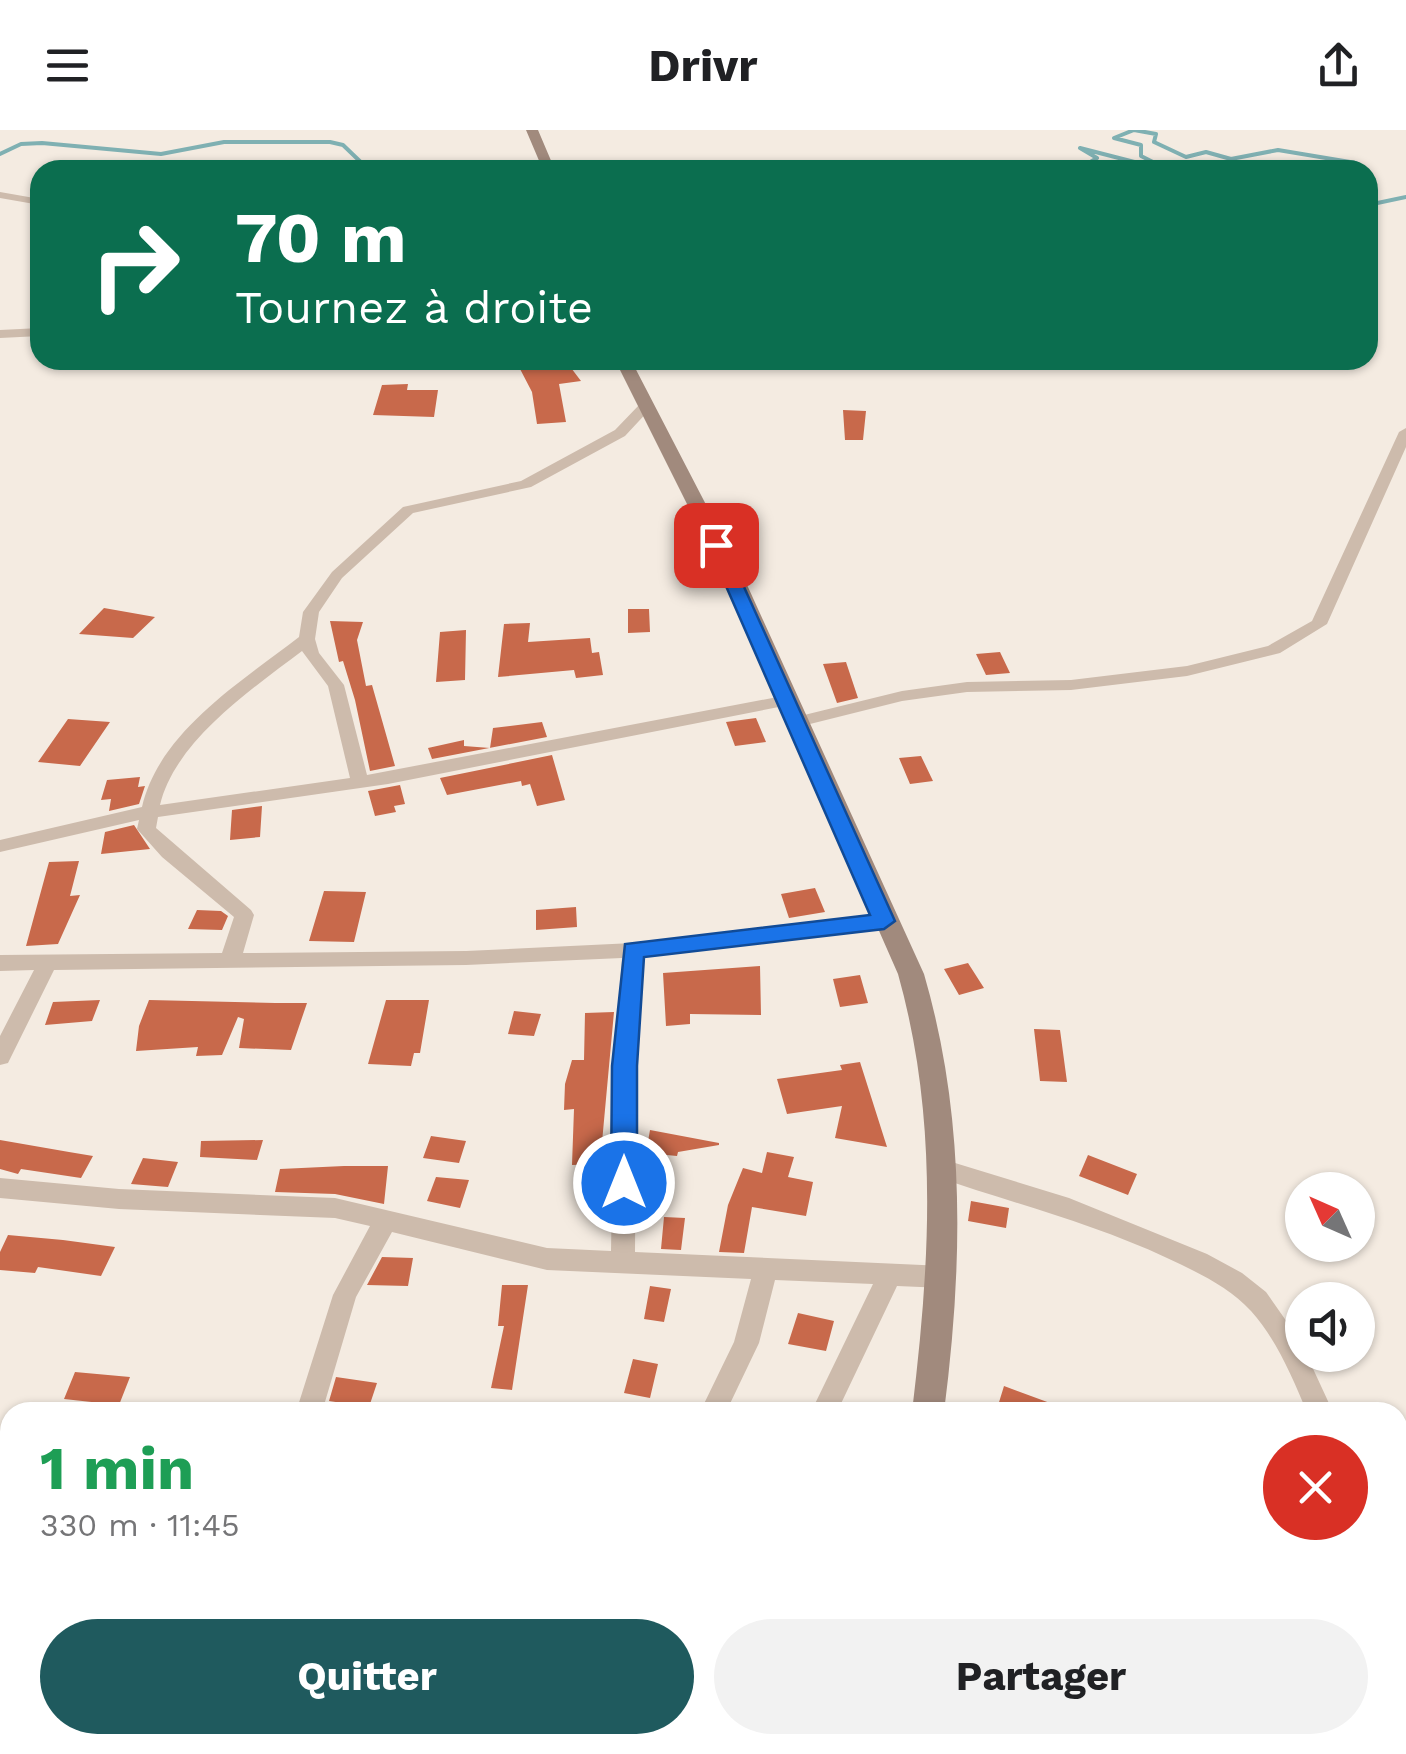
<!DOCTYPE html>
<html lang="fr">
<head>
<meta charset="utf-8">
<style>
	:root { --surface:#fff; --page:#f2f2f2; --text:#202124; --muted:#757577; --accent:#1f5a5e }
	body { margin:0; font-family:"Work Sans",sans-serif; background:var(--page); color:var(--text); height:100vh; display:flex; flex-direction:column; font-size:38px; white-space:nowrap }
	* { box-sizing:border-box; margin:0 }
	p { font-size:32px; color:var(--muted) }
	.icon { flex:none; width:55px; height:55px; fill:none; stroke:currentColor; stroke-width:2; stroke-linecap:round; stroke-linejoin:round }
	.map { position:relative; flex:1; overflow:hidden }
	.drawer { position:absolute; left:0px; top:1272px; width:1408px; height:352px; display:flex; flex-direction:column; background:var(--surface); border-radius:30px 30px 0 0; box-shadow:0 2px 8px #0004 }
	.drawer>* { flex:none }
	.hud { position:absolute; left:30px; top:30px; width:1348px; height:210px; border-radius:30px; box-shadow:0 2px 8px #0004; background:#0b6e4f; color:#fff; overflow:hidden }
	.needle { width:65px; rotate:315deg }
	.fabs { position:absolute; left:1285px; top:1042px; display:grid; gap:20px }
	.fabs a { display:grid; place-items:center; width:90px; height:90px; border-radius:50%; background:var(--surface); box-shadow:0 2px 8px #0004; font-size:50px }
	.pin { position:absolute; display:grid; place-items:center; width:85px; height:85px; color:#fff; margin:-42px; border-radius:20px; box-shadow:0 5px 15px #0006 }
	.me { position:absolute; width:110px; margin:-55px; rotate:0deg; stroke-linejoin:round; filter:drop-shadow(0 0 8px #0008) }
	.turn { display:flex; align-items:center; gap:35px; height:210px; padding:0 40px; font-size:45px }
	.turn .icon { width:130px; height:130px; stroke-width:2.5 }
	.turn b { display:block; font-size:70px; line-height:85px }
	.round { display:grid; place-items:center; flex:none; width:105px; height:105px; border-radius:52px; background:var(--page) }
	.head { display:flex; align-items:center; justify-content:space-between; height:170px; padding:0 40px }
	h1 { font-size:60px; font-weight:700; line-height:75px; color:#1e9e55 }
	.primary-button { display:flex; gap:20px; margin-top:auto; padding:20px 40px }
	.primary-button a { flex:1; height:115px; border-radius:60px; background:var(--accent); color:#fff; font-size:40px; font-weight:700; line-height:115px; text-align:center }
	.primary-button a+a { background:var(--page); color:var(--text) }
	header { display:flex; justify-content:space-between; align-items:center; height:130px; padding:0 40px; background:var(--surface); font-size:45px; font-weight:700 }
	.map>svg:first-child { display:block }
	.lines { fill:none; stroke-linecap:round; stroke-linejoin:round }
	.stream { stroke:#7fb0b2; stroke-width:4 }
	.building { fill:#c8694b }
	.street { fill:#cdbbac; fill-rule:evenodd }
	.secondary { fill:#a18a7d; fill-rule:evenodd }
	.route { fill:#1a73e8; stroke:#114b97; stroke-width:2.5 }
</style>
</head>
<body>
<header><svg class="icon" aria-label="menu" viewBox="0 0 24 24"><path d="M4 6h16M4 12h16M4 18h16"/></svg>Drivr<svg class="icon" aria-label="share" viewBox="0 0 24 24"><path d="M12 15V3M7 8l5-5 5 5M5 13v7h14v-7"/></svg></header>
<div class="map">
<svg width="1406" height="1624" viewBox="0 0 1406 1624">
	<rect width="100%" height="100%" fill="#f4ebe1"/>
	<g class="lines">
		<path class="stream" d="M 0,24 L 21,14 L 42,13 L 161,24 L 224,12 L 330,12 L 343,15 L 369,40
			M 982,40 L 1087,34 L 1097,28 L 1080,18 L 1150,36 L 1155,33 L 1141,26 L 1141,15 L 1114,8 L 1134,0 L 1156,4 L 1154,12 L 1186,27 L 1206,22 L 1231,29 L 1278,20 L 1356,33 L 1360,40
			M 1368,60 L 1372,61 L 1368,61
			M 1368,75 L 1406,67"/>
	</g>
	<path class="building" d="M 565,230 L 581,251 L 559,254 L 566,292 L 537,294 L 532,262 L 519,237 Z
		M 408,254 L 407,260 L 438,260 L 434,287 L 373,285 L 382,255 Z
		M 843,280 L 866,281 L 863,310 L 845,310 Z
		M 104,478 L 155,487 L 133,508 L 79,504 Z
		M 628,479 L 649,479 L 650,502 L 628,503 Z
		M 330,491 L 363,492 L 357,510 L 366,556 L 372,555 L 395,636 L 370,641 L 355,570 L 343,531 L 339,532 Z
		M 530,493 L 528,512 L 590,508 L 592,523 L 599,522 L 603,545 L 576,548 L 574,540 L 498,547 L 504,494 Z
		M 466,500 L 465,550 L 436,552 L 440,502 Z
		M 1000,522 L 1010,543 L 986,545 L 976,524 Z
		M 846,532 L 858,568 L 837,573 L 823,534 Z
		M 756,588 L 766,612 L 735,616 L 726,592 Z
		M 68,589 L 110,592 L 80,636 L 38,632 Z
		M 542,592 L 547,607 L 432,629 L 428,618 L 464,610 L 464,616 L 490,618 L 493,598 Z
		M 552,625 L 565,670 L 537,676 L 530,654 L 522,656 L 521,651 L 447,665 L 440,648 Z
		M 921,626 L 933,651 L 910,654 L 899,628 Z
		M 140,647 L 138,657 L 145,656 L 139,674 L 109,681 L 111,669 L 101,670 L 107,650 Z
		M 400,655 L 405,674 L 394,676 L 396,682 L 375,686 L 368,661 Z
		M 262,676 L 260,707 L 230,710 L 232,680 Z
		M 134,695 L 150,719 L 101,724 L 105,702 Z
		M 79,731 L 70,766 L 80,765 L 58,814 L 26,816 L 49,732 Z
		M 815,758 L 825,782 L 789,788 L 781,764 Z
		M 324,761 L 366,762 L 354,812 L 309,811 Z
		M 576,777 L 577,797 L 536,800 L 536,780 Z
		M 197,780 L 221,781 L 228,786 L 222,800 L 188,799 Z
		M 968,833 L 984,858 L 959,865 L 944,839 Z
		M 760,836 L 761,885 L 690,884 L 690,894 L 666,896 L 663,843 Z
		M 860,845 L 868,873 L 840,877 L 833,849 Z
		M 100,870 L 92,891 L 45,895 L 53,872 Z
		M 149,870 L 275,873 L 307,873 L 291,920 L 239,918 L 244,889 L 238,887 L 222,925 L 196,926 L 198,917 L 136,921 L 139,896 Z
		M 386,870 L 429,870 L 420,923 L 414,923 L 411,936 L 368,934 Z
		M 514,881 L 541,884 L 534,906 L 508,904 Z
		M 614,882 L 600,1034 L 572,1035 L 574,979 L 564,980 L 565,954 L 572,930 L 584,930 L 585,883 Z
		M 1034,899 L 1060,900 L 1067,952 L 1040,951 Z
		M 860,932 L 887,1017 L 835,1008 L 842,976 L 787,984 L 777,949 L 842,940 L 840,935 Z
		M 650,1000 L 719,1013 L 719,1015 L 678,1022 L 677,1026 L 646,1023 Z
		M 431,1006 L 466,1011 L 459,1033 L 423,1028 Z
		M 0,1010 L 69,1022 L 93,1026 L 81,1048 L 21,1039 L 18,1044 L 0,1039 Z
		M 263,1010 L 257,1030 L 200,1027 L 201,1011 Z
		M 767,1022 L 794,1027 L 788,1047 L 813,1052 L 806,1086 L 752,1077 L 744,1123 L 719,1122 L 728,1075 L 743,1038 L 762,1043 Z
		M 1088,1025 L 1137,1044 L 1128,1065 L 1079,1046 Z
		M 143,1028 L 178,1032 L 168,1057 L 131,1054 Z
		M 344,1036 L 388,1036 L 384,1074 L 335,1064 L 275,1062 L 280,1039 Z
		M 436,1047 L 469,1050 L 460,1078 L 427,1071 Z
		M 971,1071 L 1009,1078 L 1006,1098 L 968,1091 Z
		M 664,1087 L 685,1088 L 681,1120 L 661,1119 Z
		M 8,1105 L 63,1110 L 115,1117 L 101,1146 L 38,1137 L 35,1143 L 0,1140 L 0,1122 Z
		M 382,1127 L 413,1128 L 408,1156 L 367,1155 Z
		M 502,1155 L 528,1155 L 512,1260 L 491,1258 L 504,1196 L 498,1196 Z
		M 650,1156 L 671,1159 L 664,1192 L 644,1189 Z
		M 798,1183 L 834,1191 L 826,1221 L 788,1214 Z
		M 633,1229 L 658,1234 L 650,1268 L 624,1263 Z
		M 75,1242 L 130,1247 L 119,1275 L 64,1269 Z
		M 336,1247 L 377,1253 L 369,1277 L 329,1271 Z
		M 1004,1256 L 1069,1280 L 1069,1282 L 996,1282 Z"/>
	<g class="lines">
		<path class="street" d="M 66,30 L 74,30 L 78,40 L 68,40 Z
			M 0,62 L 40,69 L 40,75 L 0,68 Z
			M 40,198 L 40,206 L 0,208 L 0,200 Z
			M 640,274 L 652,277 L 625,306 L 531,357 L 413,383 L 342,448 L 319,482 L 315,509 L 319,523 L 344,555 L 367,645 L 788,565 L 794,566 L 794,574 L 388,654 L 158,687 L 156,698 L 251,780 L 254,785 L 243,823 L 466,821 L 633,813 L 884,784 L 891,786 L 894,791 L 884,798 L 643,826 L 636,936 L 635,1122 L 944,1136 L 953,1139 L 956,1147 L 953,1155 L 944,1158 L 897,1156 L 837,1282 L 811,1282 L 873,1154 L 775,1150 L 759,1213 L 726,1282 L 700,1282 L 734,1212 L 751,1149 L 547,1140 L 392,1102 L 356,1167 L 322,1282 L 296,1282 L 333,1165 L 370,1096 L 335,1088 L 119,1079 L 0,1068 L 0,1048 L 119,1059 L 335,1068 L 547,1118 L 611,1121 L 614,936 L 622,828 L 466,835 L 54,840 L 8,933 L 0,935 L 0,906 L 34,840 L 0,841 L 0,825 L 222,823 L 234,787 L 162,727 L 137,699 L 139,690 L 0,722 L 0,710 L 142,677 C 159,602 241,552 299,507 L 303,482 L 332,442 L 403,377 L 521,351 L 615,300 ZM 302,521 L 328,556 L 350,648 L 160,675 C 175,611 252,559 302,521 Z
			M 1406,298 L 1406,317 L 1327,494 L 1280,523 L 1187,546 L 1071,560 L 967,562 L 902,571 L 798,597 L 789,592 L 792,588 L 902,561 L 967,552 L 1071,550 L 1187,536 L 1268,516 L 1312,491 L 1399,302 Z
			M 942,1029 L 1069,1068 L 1207,1124 L 1242,1143 L 1266,1162 L 1294,1202 L 1302,1216 L 1302,1225 L 1307,1225 L 1309,1230 L 1333,1282 L 1307,1282 C 1292,1247 1277,1210 1251,1181 C 1229,1157 1197,1142 1167,1128 C 1092,1093 1012,1073 934,1046 L 931,1039 L 934,1032 Z
			M 1398,1387 L 1406,1391 L 1406,1424 L 1398,1420 Z
			M 10,1550 L 10,1583 L 0,1587 L 0,1554 Z
			M 576,1615 L 606,1615 L 604,1624 L 574,1624 Z"/>
		<path class="secondary" d="M 526,0 L 538,0 L 555,40 L 543,40 Z
			M 615,230 L 631,230 L 743,446 L 924,844 C 966,988 963,1134 944,1282 L 912,1282 C 930,1133 939,990 898,844 L 723,446 Z
			M 873,1615 L 911,1615 L 910,1624 L 872,1624 Z"/>
	</g>
	<path class="route" d="M 716,410 L 725,415 L 895,791 L 884,799 L 644,827 L 637,936 L 637,1053 L 624,1064 L 611,1053 L 612,936 L 625,814 L 870,785 L 708,415 Z"/>
</svg>
<div class="fabs">
<a><svg class="needle" viewBox="-14 -14 28 28"><path d="M0-13l5 13h-10z" fill="#e53935"/><path d="M0 13l5-13h-10z" fill="#757577"/></svg></a>
<a><svg class="icon" aria-label="sound" viewBox="0 0 24 24"><path d="M4 9h4l5-4v14l-5-4H4zM17 9q2 3 0 6"/></svg></a>
</div>
<div class="pin" style="left:716px;top:415px;background:#d93025"><svg class="icon" aria-label="arrive" viewBox="0 0 24 24"><path d="M6 21V4h12l-3 4 3 4H6"/></svg></div>
<svg class="me" style="left:624px;top:1053px" viewBox="-20 -20 40 40"><circle r="17" fill="#1a73e8" stroke="#fff" stroke-width="3"/><path d="M0-11L8 9 0 5-8 9z" fill="#fff"/></svg>
<div class="hud">
<div class="turn"><svg class="icon" aria-label="right" viewBox="0 0 24 24"><path d="M7 20v-9h11M14 6l5 5-5 5"/></svg><div><b>70 m</b>Tournez à droite</div></div>
</div>
<section class="drawer">
<div class="head"><div><h1>1 min</h1><p>330 m · 11:45</p></div><a class="round" style="background:#d93025;color:#fff"><svg class="icon" aria-label="close" viewBox="0 0 24 24"><path d="M6 6l12 12M18 6L6 18"/></svg></a></div>
<div class="primary-button"><a>Quitter</a><a>Partager</a></div>
</section>
</div>
</body>
</html>
